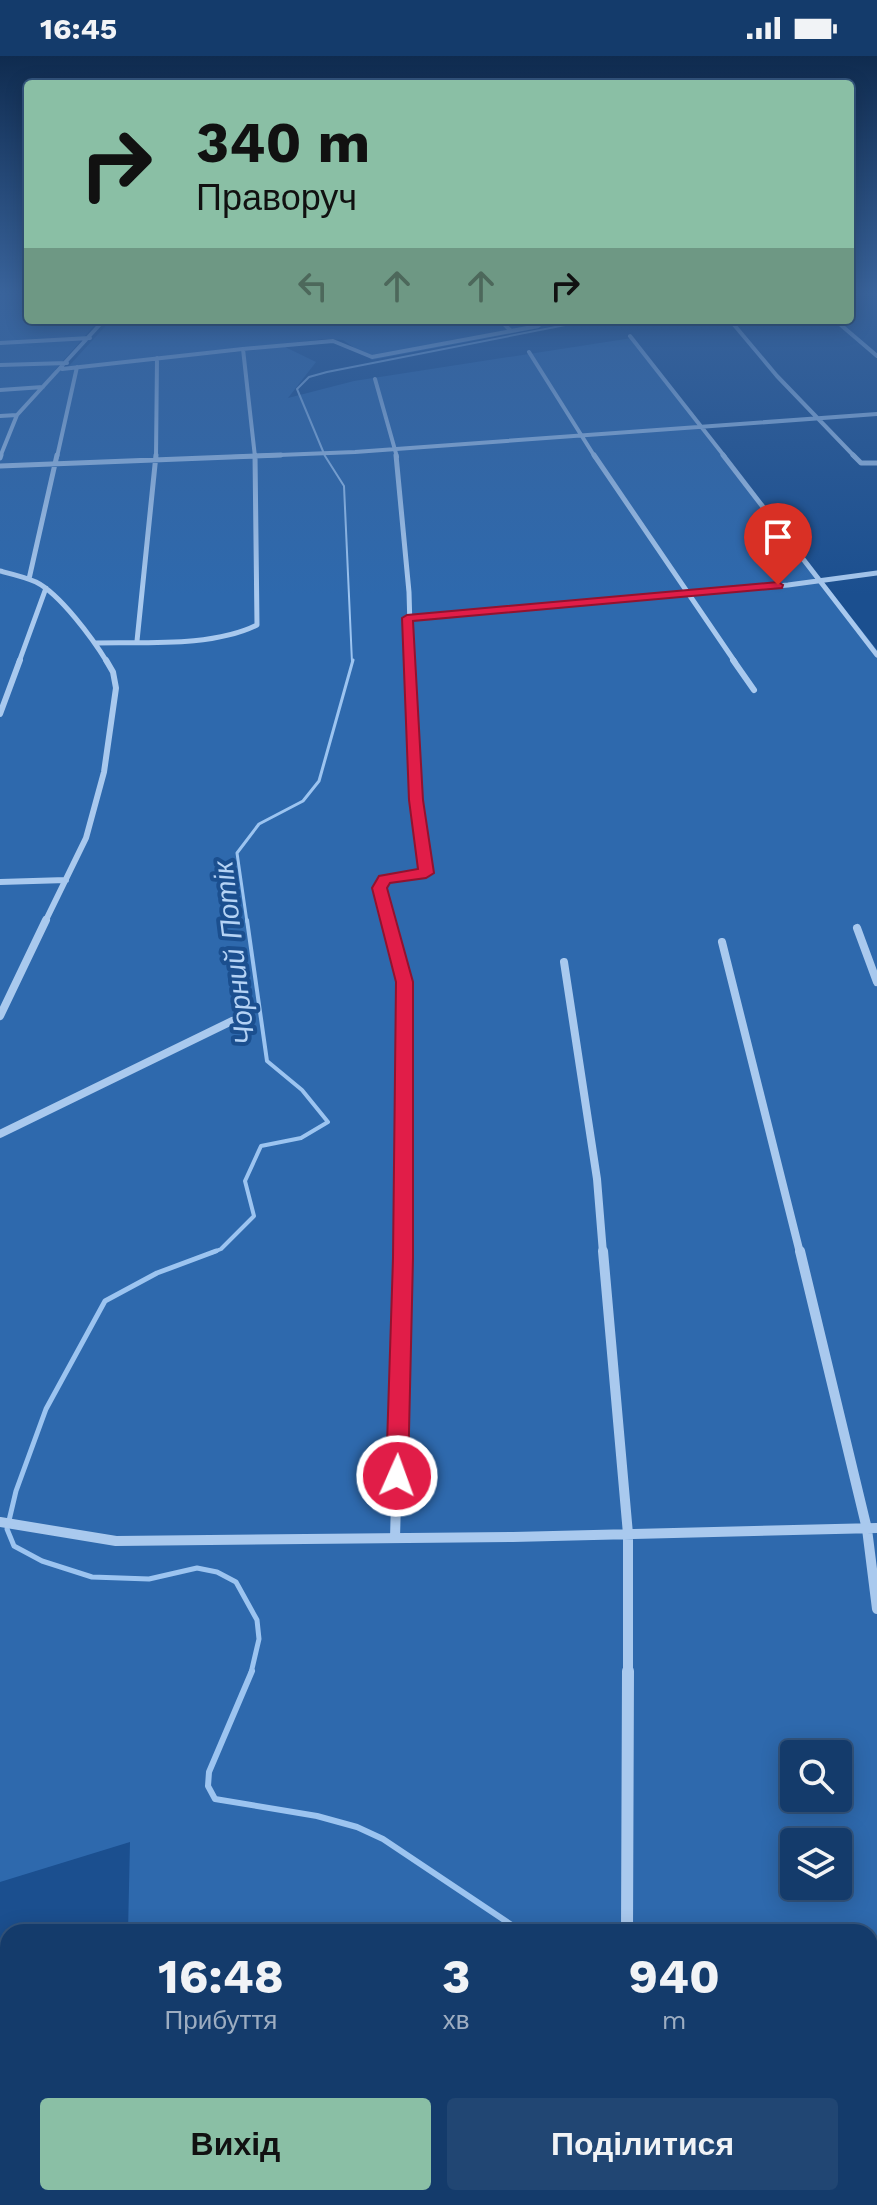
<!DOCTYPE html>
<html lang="uk">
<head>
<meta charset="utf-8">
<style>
	:root { --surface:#143b6b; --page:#214673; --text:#f1f3f6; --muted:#9dadc1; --line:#33557e; --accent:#8abfa5 }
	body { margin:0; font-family:"Work Sans",sans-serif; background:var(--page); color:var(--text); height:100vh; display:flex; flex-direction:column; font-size:30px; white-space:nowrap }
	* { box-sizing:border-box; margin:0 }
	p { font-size:26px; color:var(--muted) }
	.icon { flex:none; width:44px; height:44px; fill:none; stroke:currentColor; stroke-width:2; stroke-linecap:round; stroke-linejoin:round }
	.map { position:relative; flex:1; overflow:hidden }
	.side { position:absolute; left:0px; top:1868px; width:878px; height:282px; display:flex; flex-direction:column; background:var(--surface); border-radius:24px 24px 0 0; box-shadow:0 4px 20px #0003,0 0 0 2px var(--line) }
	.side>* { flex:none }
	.banner { position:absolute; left:24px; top:24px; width:830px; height:244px; border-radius:8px; box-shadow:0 4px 20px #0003,0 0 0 2px var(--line); background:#8abfa5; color:#111; overflow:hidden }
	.fabs { position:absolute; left:780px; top:1684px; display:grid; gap:16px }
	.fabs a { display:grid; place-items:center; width:72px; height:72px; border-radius:8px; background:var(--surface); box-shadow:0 4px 20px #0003,0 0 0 2px var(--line); font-size:40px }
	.pin { position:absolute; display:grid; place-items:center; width:68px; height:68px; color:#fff; margin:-82px -34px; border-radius:50% 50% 50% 0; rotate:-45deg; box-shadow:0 0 8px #0007 }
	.pin .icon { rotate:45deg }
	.me { position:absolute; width:88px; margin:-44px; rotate:2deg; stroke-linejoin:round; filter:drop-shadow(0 0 6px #0008) }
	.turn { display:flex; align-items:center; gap:28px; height:168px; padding:0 40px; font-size:36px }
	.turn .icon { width:104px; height:104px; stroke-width:2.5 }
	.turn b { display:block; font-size:56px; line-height:68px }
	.lanes { display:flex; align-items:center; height:76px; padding:0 40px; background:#0003; justify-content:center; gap:40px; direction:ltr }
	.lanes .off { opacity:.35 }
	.eta { display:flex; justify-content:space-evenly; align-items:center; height:136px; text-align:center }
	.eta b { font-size:48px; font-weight:700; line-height:56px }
	.cta { display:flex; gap:16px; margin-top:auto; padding:16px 40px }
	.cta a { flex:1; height:92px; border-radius:8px; background:var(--accent); color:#111; font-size:32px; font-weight:700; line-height:92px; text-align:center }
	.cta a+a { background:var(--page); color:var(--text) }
	.status { display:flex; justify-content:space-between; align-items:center; height:56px; padding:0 40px; background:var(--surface); direction:ltr }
	.status svg { height:22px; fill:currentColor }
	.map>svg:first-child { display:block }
	.green { fill:#2e69ad; fill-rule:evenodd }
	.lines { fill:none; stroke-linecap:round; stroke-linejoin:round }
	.stream-far4 { stroke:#9cc4f0; stroke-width:2 }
	.stream-far3 { stroke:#9cc4f0; stroke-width:3 }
	.stream-far2 { stroke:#9cc4f0; stroke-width:4 }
	.stream-far1 { stroke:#9cc4f0; stroke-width:5 }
	.stream { stroke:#9cc4f0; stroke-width:6 }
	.minor-far5 { stroke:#a9c9ee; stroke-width:4 }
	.minor-far4 { stroke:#a9c9ee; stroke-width:5 }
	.minor-far3 { stroke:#a9c9ee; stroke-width:6 }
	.minor-far2 { stroke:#a9c9ee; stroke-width:8 }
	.minor-far1 { stroke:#a9c9ee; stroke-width:10 }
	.minor { stroke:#a9c9ee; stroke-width:12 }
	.route { fill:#e11d48; stroke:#92132f; stroke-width:2 }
	.labels { text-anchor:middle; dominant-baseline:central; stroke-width:8; stroke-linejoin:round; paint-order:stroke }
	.water-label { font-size:28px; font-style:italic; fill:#b5d3f5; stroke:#1b4f8f }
</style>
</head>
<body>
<div class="status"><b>16:45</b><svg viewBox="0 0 49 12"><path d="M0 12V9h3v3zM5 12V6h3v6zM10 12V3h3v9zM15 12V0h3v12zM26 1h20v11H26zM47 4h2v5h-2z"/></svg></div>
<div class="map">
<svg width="877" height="2149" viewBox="0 0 877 2149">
	<rect width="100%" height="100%" fill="#1b4f8f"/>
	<path class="green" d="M 0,239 L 28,239 L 28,264 L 99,264 L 55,314 L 285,291 L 316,306 L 288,342 L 354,325 L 632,282 L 877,594 L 877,2149 L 122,2149 L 123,2142 L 870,2142 L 870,1876 L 128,1876 L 130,1786 L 0,1826 ZM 794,1698 L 838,1698 L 838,1742 L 794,1742 ZM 794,1786 L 838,1786 L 838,1830 L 794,1830 Z
		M 111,264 L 584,264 L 372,304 L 343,284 L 325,283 L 68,311 Z"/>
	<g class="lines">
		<path class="stream-far4" d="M 352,606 L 344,430 L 325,400 L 297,333 L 309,321 L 327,316 L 591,264"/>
		<path class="stream-far3" d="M 247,866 L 237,797 L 259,768 L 303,745 L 319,725 L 353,604"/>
		<path class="stream-far2" d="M 211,1197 L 221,1193 L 254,1160 L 245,1125 L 261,1090 L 301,1082 L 328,1066 L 302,1034 L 267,1005 L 247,864"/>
		<path class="stream-far1" d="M 216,1195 L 157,1217 L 105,1245 L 46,1353 L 16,1435 L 7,1473 L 14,1490 L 42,1505 L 92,1521 L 149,1523 L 197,1512 L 217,1516 L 236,1526 L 257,1564 L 259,1583 L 251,1617"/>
		<path class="stream" d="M 252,1615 L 209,1716 L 208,1730 L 215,1743 L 317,1760 L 357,1771 L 383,1783 L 522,1876
			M 773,2142 L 782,2149"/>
		<path class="minor-far5" d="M 500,264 L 510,274
			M 730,264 L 777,320 L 855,401
			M 835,264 L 877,300
			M 630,280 L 725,401
			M 0,287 L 90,282
			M 243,293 L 333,285 L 372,301 L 538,270 L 545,264
			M 529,296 L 595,401
			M 0,309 L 67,307
			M 62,313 L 243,293 L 255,401
			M 375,323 L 397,401
			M 0,334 L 43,331
			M 0,360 L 17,359
			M 0,401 L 17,359 L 104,264
			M 57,401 L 77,311
			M 156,401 L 157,302
			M 231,401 L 355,396 L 877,358"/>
		<path class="minor-far4" d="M 396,399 L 409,536 L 411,606
			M 594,399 L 735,606
			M 723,399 L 877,599
			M 853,399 L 861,407 L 877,407
			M 0,402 L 1,399
			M 0,410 L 281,399
			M 0,515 C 12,518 25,521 36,526 C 60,538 93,583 107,606
			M 29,523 L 57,399
			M 407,562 L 788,529 L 877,517
			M 137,585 L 156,399
			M 96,587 C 145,586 213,591 257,569 L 255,399
			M 19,606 L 46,532"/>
		<path class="minor-far3" d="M 733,604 L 754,634
			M 0,658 L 20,604
			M 0,826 L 66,824
			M 45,866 L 86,782 L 104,716 L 116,632 L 113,616 L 106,604
			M 389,866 L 380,832 L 385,823 L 426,817 L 416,744 L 411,604"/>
		<path class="minor-far2" d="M 388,864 L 404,926 L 403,1197
			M 857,872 L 877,926
			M 722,886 L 800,1197
			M 564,906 L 597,1123 L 603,1197
			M 0,960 L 46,864
			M 0,1078 L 232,965"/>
		<path class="minor-far1" d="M 603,1195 L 628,1478 L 628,1617
			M 800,1195 L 867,1473 L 877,1553
			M 0,1466 L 116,1485 L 513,1481 L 877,1472
			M 395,1482 L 403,1195"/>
		<path class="minor" d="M 627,1876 L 628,1615"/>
	</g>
	<linearGradient id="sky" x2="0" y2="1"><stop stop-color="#0f2b4f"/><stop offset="0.44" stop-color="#39639b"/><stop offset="1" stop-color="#39639b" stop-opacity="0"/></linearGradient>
	<rect width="877" height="539" fill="url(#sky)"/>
	<path class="route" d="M 778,526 L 783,529 L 782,532 L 413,565 L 423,744 L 434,817 L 426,822 L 390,827 L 387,832 L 413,926 L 413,1202 L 408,1420 L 405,1428 L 397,1431 L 389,1428 L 386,1420 L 393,1202 L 396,926 L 372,832 L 379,820 L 418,813 L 409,744 L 402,562 L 407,559 Z"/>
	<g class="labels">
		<g class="water-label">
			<text transform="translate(234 897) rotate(-97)">Чорний Потік</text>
		</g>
	</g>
</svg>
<div class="fabs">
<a><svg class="icon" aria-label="search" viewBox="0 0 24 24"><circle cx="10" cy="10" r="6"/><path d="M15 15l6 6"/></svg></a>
<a><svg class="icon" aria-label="layers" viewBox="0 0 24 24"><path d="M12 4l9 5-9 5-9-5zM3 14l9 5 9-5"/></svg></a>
</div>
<div class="pin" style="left:778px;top:529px;background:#d93025"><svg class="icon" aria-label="arrive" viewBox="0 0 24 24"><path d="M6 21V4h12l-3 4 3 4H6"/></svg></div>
<svg class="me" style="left:397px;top:1420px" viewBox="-20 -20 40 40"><circle r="17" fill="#e11d48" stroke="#fff" stroke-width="3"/><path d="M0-11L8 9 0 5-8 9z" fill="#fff"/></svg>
<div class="banner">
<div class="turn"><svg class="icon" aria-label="right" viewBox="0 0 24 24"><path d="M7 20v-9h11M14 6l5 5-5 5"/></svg><div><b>340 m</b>Праворуч</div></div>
<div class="lanes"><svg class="icon off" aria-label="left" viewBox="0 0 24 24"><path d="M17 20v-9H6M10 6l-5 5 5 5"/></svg><svg class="icon off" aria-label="ahead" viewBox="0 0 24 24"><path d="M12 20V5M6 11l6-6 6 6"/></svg><svg class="icon off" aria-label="ahead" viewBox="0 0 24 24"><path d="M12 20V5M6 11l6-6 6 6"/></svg><svg class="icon" aria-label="right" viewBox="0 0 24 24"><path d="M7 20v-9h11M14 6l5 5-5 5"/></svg></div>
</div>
<section class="side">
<div class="eta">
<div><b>16:48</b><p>Прибуття</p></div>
<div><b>3</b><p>хв</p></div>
<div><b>940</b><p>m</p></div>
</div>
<div class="cta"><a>Вихід</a><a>Поділитися</a></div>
</section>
</div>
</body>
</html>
